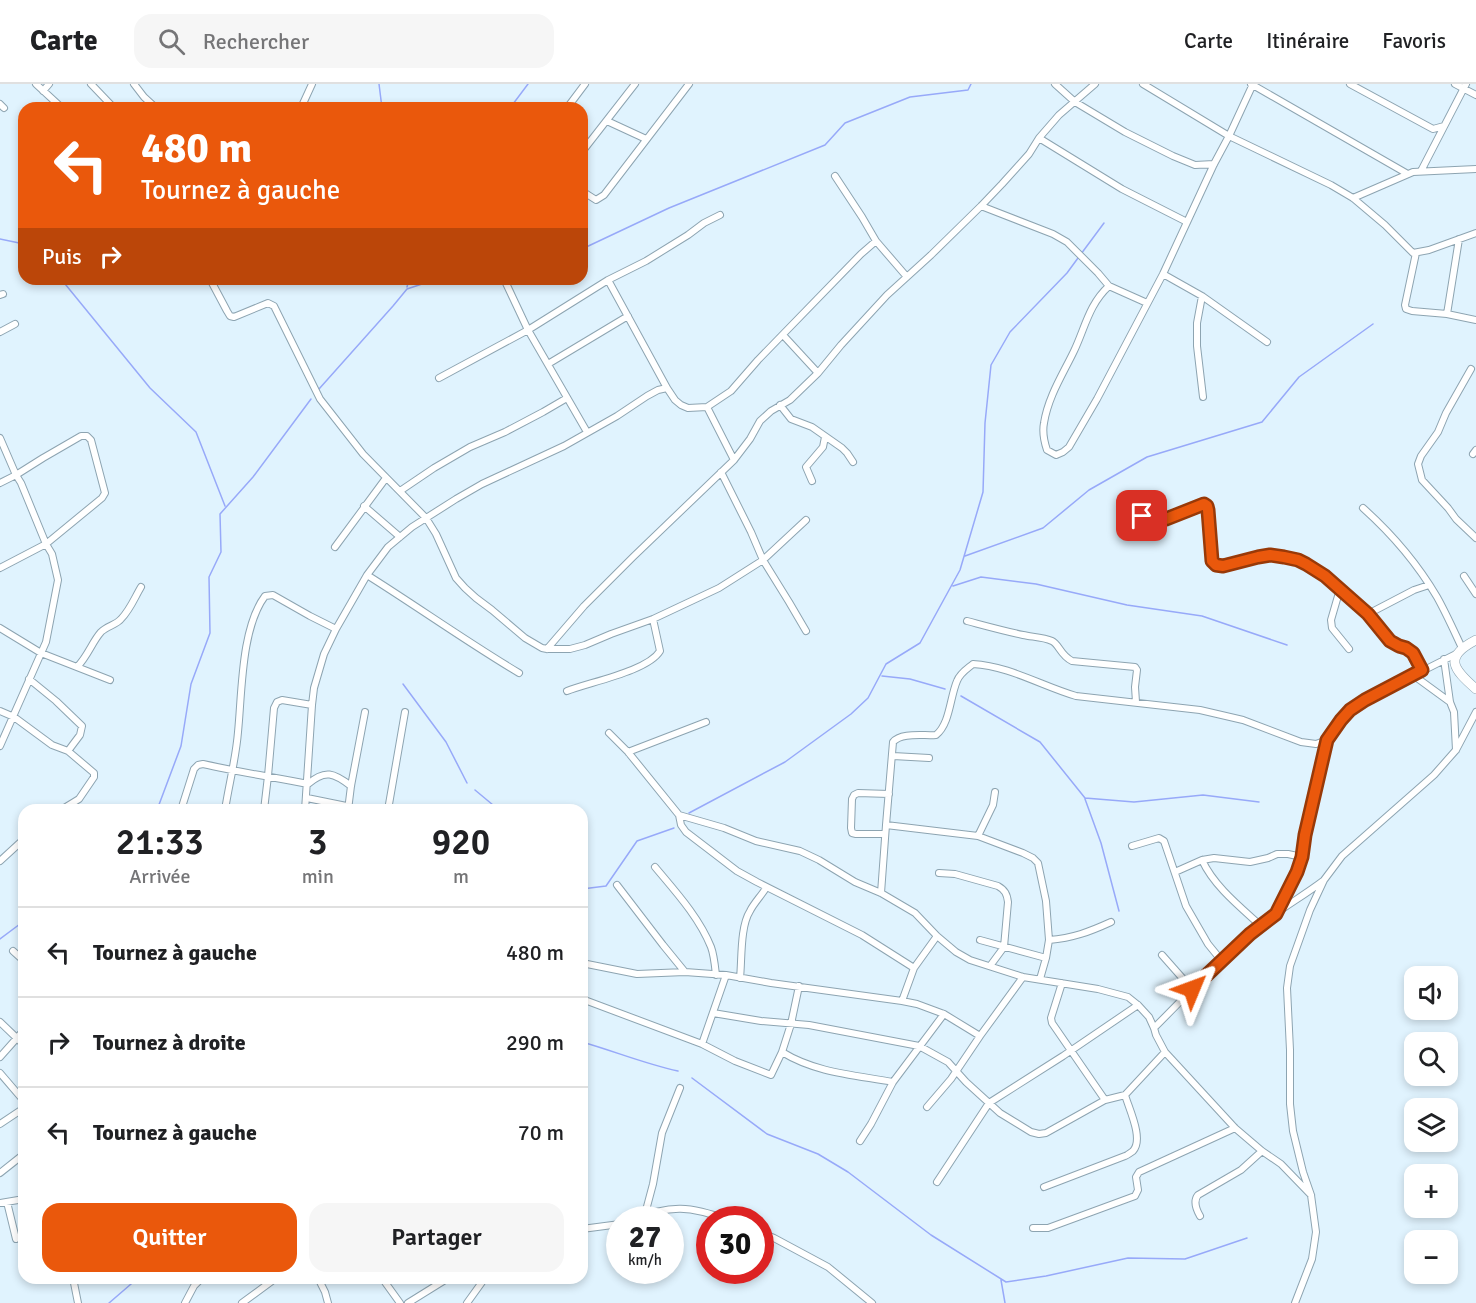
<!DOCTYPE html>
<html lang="fr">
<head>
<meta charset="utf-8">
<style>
	:root { --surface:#fff; --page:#f6f6f6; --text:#202124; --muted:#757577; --line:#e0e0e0; --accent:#ea580c }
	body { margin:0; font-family:Signika,sans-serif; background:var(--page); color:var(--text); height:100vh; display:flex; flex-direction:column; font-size:22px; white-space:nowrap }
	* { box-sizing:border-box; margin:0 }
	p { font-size:20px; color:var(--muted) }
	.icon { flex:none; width:33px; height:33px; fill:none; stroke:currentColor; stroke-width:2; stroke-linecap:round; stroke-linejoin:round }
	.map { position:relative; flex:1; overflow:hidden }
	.drawer { position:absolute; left:18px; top:720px; width:570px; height:480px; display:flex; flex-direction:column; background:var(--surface); border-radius:18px; box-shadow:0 3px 9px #0003 }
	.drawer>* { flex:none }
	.guide { position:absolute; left:18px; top:18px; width:570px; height:183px; border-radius:18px; box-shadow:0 3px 9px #0003; background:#ea580c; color:#fff; overflow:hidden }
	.fabs { position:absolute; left:1404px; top:882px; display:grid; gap:12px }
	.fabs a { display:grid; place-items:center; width:54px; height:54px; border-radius:12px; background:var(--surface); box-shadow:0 3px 9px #0003; font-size:30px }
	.speed { position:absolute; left:606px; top:1122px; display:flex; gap:12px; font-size:30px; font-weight:700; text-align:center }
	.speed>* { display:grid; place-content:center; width:78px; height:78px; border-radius:50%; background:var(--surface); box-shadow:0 3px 9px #0003; line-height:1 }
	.speed small { font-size:15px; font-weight:400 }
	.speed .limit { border:9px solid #d22; background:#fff; color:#111 }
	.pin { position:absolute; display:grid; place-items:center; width:51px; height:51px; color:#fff; margin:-26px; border-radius:12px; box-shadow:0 3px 9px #0006 }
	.me { position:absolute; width:66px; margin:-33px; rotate:46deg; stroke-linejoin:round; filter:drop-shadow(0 0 4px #0008) }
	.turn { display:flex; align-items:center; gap:21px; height:126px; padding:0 24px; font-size:27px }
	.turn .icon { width:78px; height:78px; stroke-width:2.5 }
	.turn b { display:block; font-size:42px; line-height:51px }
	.then { display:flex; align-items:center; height:57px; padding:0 24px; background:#0003; gap:12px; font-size:22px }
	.eta { display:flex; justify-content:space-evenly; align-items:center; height:102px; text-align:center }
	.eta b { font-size:36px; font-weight:600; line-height:42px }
	.button { display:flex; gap:12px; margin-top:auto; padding:12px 24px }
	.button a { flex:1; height:69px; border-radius:18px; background:var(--accent); color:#fff; font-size:24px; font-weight:600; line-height:69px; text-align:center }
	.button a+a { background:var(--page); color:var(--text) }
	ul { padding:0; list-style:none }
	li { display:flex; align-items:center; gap:18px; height:90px; padding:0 24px; border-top:2px solid var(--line) }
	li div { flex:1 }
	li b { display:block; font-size:22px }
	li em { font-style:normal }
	header { display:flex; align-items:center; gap:36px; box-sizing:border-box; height:84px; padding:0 30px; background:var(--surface); border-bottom:2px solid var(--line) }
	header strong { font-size:28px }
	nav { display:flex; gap:33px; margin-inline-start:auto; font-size:21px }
	.search { width:420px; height:54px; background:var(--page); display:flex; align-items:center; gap:15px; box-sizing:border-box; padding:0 21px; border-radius:18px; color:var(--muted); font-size:22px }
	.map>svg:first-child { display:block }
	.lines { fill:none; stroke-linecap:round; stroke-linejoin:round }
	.stream { stroke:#97a9f9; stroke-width:1.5 }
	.street-casing { stroke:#8da4b1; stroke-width:8 }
	.secondary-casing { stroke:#8da4b1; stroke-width:10 }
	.street { stroke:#fff; stroke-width:6 }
	.secondary { stroke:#fff; stroke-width:9 }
	.route-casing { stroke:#983908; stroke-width:15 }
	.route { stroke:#ea580c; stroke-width:10 }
</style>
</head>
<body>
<header>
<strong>Carte</strong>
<div class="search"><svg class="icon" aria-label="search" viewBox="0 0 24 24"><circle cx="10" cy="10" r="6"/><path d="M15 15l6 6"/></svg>Rechercher</div>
<nav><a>Carte</a><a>Itinéraire</a><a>Favoris</a></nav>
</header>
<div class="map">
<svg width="1476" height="1219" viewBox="0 0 1476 1219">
	<rect width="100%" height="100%" fill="#e0f3fe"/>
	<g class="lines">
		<path class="stream" d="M 379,0 L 382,24
			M 510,24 L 528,0
			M 0,155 L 24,160
			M 582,165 L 669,124 L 825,61 L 845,39 L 910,13 L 968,6 L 971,0
			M 1081,170 L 1104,139
			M 61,195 L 150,304 L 196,348 L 225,422
			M 407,203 L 409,195
			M 319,305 L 393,222 L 407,205 L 437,195
			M 965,472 L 1043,444 L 1089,406 L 1147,373 L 1262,338 L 1299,293 L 1373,240
			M 953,502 L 981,493 L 1036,500 L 1127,521 L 1202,532 L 1287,561
			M 882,592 L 910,595 L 945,605
			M 403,600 L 446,658 L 467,699
			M 961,612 L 1040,658 L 1085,714 L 1134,718 L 1203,711 L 1259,718
			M 475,706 L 499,726
			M 1085,715 L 1101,759 L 1119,827
			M 157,726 L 181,662 L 191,600 L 210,549 L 209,493 L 221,468 L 220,430 L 253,393 L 311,315
			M 689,729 L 785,678 L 851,630 L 868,614 L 886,580 L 920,559 L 960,486 L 983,408 L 985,339 L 991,281 L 1010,248 L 1067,189 L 1078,174
			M 582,805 L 606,802 L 637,757 L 674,744
			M 0,855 L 24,837
			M 582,958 C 614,967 645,980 678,987
			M 692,994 L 767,1050 L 818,1070 L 848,1088 L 931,1151 L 1006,1198 L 1046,1192 L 1128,1174 L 1185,1175 L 1247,1154
			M 1001,1196 L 1005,1219
			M 109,1219 L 138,1194"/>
		<g class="street-casing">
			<path id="street" d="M 36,0 L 62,24
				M 91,0 L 114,24
				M 134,0 L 144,13 L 156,24
				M 1055,0 L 1075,18 L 1125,48 L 1173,72 L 1195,81 L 1214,80
				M 1143,0 L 1229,52 L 1331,101 L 1353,114 L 1385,141 L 1413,169 L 1429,166 L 1476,149
				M 1251,0 L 1406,89
				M 1350,0 L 1433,45 L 1444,42
				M 1455,0 L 1476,11
				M 43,7 L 49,0
				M 0,20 L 4,24
				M 301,24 L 312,0
				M 567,24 L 585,0
				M 607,37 L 646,55
				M 1039,54 L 1122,105 L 1187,138
				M 582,68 L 635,0
				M 1421,87 L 1466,0
				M 835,92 L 862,133 L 876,157 L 907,193
				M 582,107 L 596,116 L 604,111 L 689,0
				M 1353,114 L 1413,88 L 1476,85
				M 981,122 L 1053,150 L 1067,158 L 1098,189 L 1109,202 L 1147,219
				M 1416,169 L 1405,221 L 1406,225 L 1412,227 L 1447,230 L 1476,236
				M 1163,190 L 1202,212 L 1267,258
				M 210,195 L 227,227 L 230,232 L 234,233 L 268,219 L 274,222 L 320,315 L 363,370 L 426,434 L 436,450 L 456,494 L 465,504 L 476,514 L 492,526 L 525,554 L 542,564 L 547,565 L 570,565 L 585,561 L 611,550 L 653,535 L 719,504 L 763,476 L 806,436
				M 504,195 L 528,246 L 587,348
				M 608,196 L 667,304
				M 1109,202 C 1089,220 1085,244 1074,267 C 1063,290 1048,313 1044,339 C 1042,349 1044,357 1047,366 L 1056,371 L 1063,368 L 1069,363 L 1097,315 L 1163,190 L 1214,80 L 1229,52 L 1253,0
				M 0,211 L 3,210
				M 1202,212 L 1197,239 L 1197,262 L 1203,313
				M 1447,230 L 1459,155
				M 0,248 L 15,240
				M 783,251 L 818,289
				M 548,280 L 628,232
				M 1471,285 L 1446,329 L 1438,348 L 1421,372 L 1418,380 L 1422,396 L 1448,424 L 1456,435 L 1476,454
				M 439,294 L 528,246 L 608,196 L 646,177 L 688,151 L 704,139 L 720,131
				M 780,321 L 791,335 L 812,343 L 842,364 L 847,369 L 853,378
				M 707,323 L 734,376
				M 0,354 L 16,391 L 43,374 L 81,352 L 87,352 L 91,356 L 105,409 L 102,414 L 46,460 L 0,484
				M 1473,370 L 1476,366
				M 721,388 L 751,448 L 763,476 L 789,518 L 806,547
				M 812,397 L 806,383 L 823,363 L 825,353
				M 0,399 L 16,391 L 21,399 L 46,460 L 52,470 L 58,496 L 46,558 L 0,662
				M 400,407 L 434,384 L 470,363 L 505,348 L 543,328 L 567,314
				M 364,422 L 400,453
				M 1363,424 C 1392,450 1417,479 1437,513 C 1446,529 1454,547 1462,564
				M 1142,432 L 1155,438 L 1166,435 L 1204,420 L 1207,422 L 1208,426 L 1212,477 L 1216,481 L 1223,482 L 1258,473 L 1270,471 L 1284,473 L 1306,480 L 1325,492 L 1368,530 L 1390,557 L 1399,562 L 1406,564 L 1412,569 L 1422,586
				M 335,463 L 386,394
				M 367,491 C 418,523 467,558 519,589
				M 1464,492 L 1476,510
				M 1340,505 L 1331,536 L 1332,544 L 1349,565
				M 1368,530 L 1414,506 L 1429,501
				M 967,537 C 986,542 1004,547 1023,551 C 1032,553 1043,553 1052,557 C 1059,560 1060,571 1072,577 L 1135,583 L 1137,586 L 1135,603 L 1136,618
				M 0,544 L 41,569 L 110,596
				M 547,565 L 584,522 L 633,473 L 734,376 L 750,355 L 760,337 L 771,327 L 790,316 L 818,289 L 841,261 L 887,211 L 931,171 L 981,122 L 1002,100 L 1029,70 L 1039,54 L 1059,31 L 1095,0
				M 1444,575 L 1450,618 L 1454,628 L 1456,666
				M 77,583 C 88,572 92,558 101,548 C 107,542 116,541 121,535 C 130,526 135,513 141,503
				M 1413,591 L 1450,618
				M 29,595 L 56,617 L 82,642 L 80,651 L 68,667
				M 567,607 C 590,598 648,587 660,567 L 653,535
				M 0,627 L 14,633 L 52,661 L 68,667 L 94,689 L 94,693 L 79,715 L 61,726
				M 609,649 L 628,668 L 679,731 L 724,744 L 756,757 L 800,767 L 819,776 L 855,798 L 881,809 L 915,829 L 937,852 L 956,868 L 970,876 L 1023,893 L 1098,905 L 1128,913 L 1138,921 L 1149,933 L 1154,944 L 1156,951 L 1165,968 L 1235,1044 L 1262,1067 L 1281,1080 L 1311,1111
				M 628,668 L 706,638
				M 893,672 L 929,674
				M 307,714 L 366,726
				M 181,726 L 194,685 L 198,681 L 203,680 C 238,688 273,693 308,700 C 325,685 334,689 351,702
				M 225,726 C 229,700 236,674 238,648 C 242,609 241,544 265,512 L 273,511 L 310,532 L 336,545
				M 264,726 L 268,692 L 274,624 L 277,618 L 282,616 L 312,621
				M 305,726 L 312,621 L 314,604 L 324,570 L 336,545 L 367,491 L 388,463 L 412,443 L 456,415 L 482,400 L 564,362 L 617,332 L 647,312 L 658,306 L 667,304 L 675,316 L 681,321 L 688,324 L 707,323 L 731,307 L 758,276 L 861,170 L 876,157
				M 348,726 L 351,702 L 365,628
				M 388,726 L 405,628
				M 679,731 L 681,741 L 686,748 L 737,787 L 757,798 L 862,851 L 914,884
				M 886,741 L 893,658 C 901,648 924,652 936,651 C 950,640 950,613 957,597 C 960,589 967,585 973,580 C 1009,582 1042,602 1076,612 L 1200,626 L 1243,636 L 1301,658 L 1316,660 L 1327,656 L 1341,636 L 1350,626 L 1365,616 L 1456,570
				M 885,750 L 856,750 L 852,749 L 851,744 L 852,715 L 854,711 L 858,709 L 889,710
				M 978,752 L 993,721 L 995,708
				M 1132,762 L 1159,754 L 1164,757 L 1186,822 L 1208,860 L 1221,876
				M 1202,776 C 1214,802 1239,822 1260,841
				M 0,777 L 24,755
				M 655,783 C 675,807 699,833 711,863 C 714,871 715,882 716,891
				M 1175,788 L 1202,776 L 1214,774 L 1250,778 L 1268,774 L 1277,770 L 1288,770 L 1302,773
				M 939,789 L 955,790 L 998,802 C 1005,806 1007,810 1008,818 L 1004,863 L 990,882
				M 617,801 L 663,861 L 685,888
				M 881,809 L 886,741 L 978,752 L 1023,769 L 1033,774 L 1038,779 L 1046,817 L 1049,856 L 1046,874 L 1040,895
				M 1277,827 L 1297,788 L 1302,773 L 1305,751 L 1327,656
				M 980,856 L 1046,874
				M 1049,856 C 1073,854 1089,848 1111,838
				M 13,867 L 24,877
				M 1162,871 L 1192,905
				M 582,879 L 637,890 L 685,888 L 726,891 L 771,899 L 902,917 L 917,920 L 944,930 L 980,952 L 1023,893
				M 740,894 C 742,875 740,843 750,827 C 754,819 761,812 766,804
				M 1062,899 L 1051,934 L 1052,939 L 1105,1016
				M 799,902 L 791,940 L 782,968 C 816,989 855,991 893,998
				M 582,915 L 702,960 L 735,977 L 771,991 L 782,968
				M 902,917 L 914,884 L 937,852
				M 713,929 L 761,937 L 809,941 L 919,962 L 948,978 L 966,998 L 1000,1029 L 1031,1048 L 1039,1050 L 1046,1049 L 1105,1016 L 1125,1011 L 1165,968
				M 0,938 L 24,961
				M 1154,944 C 1188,910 1221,874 1258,843 C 1278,826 1302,813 1323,797
				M 702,960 L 726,891
				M 0,973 L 24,946
				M 0,989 L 24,1017
				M 927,1023 L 951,995 L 980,952
				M 0,1040 L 24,1024
				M 860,1057 L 871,1040 L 893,998 L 944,930
				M 0,1089 L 24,1070
				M 937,1098 L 989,1019 L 1063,972 L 1138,921
				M 1044,1103 L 1125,1072 C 1126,1072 1133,1067 1133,1067 C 1144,1055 1129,1025 1125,1011
				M 7,1118 L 16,1155
				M 0,1119 L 24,1115
				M 645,1130 L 653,1100 L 662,1049 L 680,1004
				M 1200,1132 C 1196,1125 1193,1117 1198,1111 L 1241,1086 L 1262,1067
				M 633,1136 C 670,1120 691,1122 728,1136
				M 1033,1144 L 1048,1144 L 1135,1112 L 1138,1106 L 1136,1093 L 1139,1088 L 1235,1044
				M 582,1145 L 620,1140
				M 760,1148 L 774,1154 L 828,1183 L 872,1219
				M 73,1194 L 78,1219
				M 318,1194 L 325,1208 L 328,1219
				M 382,1194 L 400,1219
				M 185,1219 L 194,1202 L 202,1194
				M 242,1219 L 276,1194
				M 408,1219 L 445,1196
				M 467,1219 L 485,1194
				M 1295,1219 L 1312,1175 L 1316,1148 L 1311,1111 L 1303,1088 L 1293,1047 L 1290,1020 L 1290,966 L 1287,904 L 1290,882 L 1310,826 L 1324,796 L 1342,772 L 1434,691 L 1456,666 L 1476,628"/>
		</g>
		<g class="secondary-casing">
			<path id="secondary" d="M 1476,556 C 1443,573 1453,585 1476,605"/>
		</g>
		<use href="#street" class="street"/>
		<use href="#secondary" class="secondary"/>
	</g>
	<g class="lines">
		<g class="route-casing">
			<path id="route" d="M 1142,432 L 1155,438 L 1166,435 L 1204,420 L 1207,422 L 1208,426 L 1212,477 L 1216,481 L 1223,482 L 1258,473 L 1270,471 L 1284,473 L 1298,476 L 1306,480 L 1325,492 L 1368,530 L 1390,557 L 1399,562 L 1406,564 L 1413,569 L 1422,586 L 1365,616 L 1350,626 L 1341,636 L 1327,656 L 1305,751 L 1302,773 L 1297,788 L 1276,830 L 1250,850 L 1192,905"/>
		</g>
		<use href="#route" class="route"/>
	</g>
</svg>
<div class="fabs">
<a><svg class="icon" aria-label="sound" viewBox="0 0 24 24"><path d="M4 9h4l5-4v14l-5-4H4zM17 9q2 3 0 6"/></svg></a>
<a><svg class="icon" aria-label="search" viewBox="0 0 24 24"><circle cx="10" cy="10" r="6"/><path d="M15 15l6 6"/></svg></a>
<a><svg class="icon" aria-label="layers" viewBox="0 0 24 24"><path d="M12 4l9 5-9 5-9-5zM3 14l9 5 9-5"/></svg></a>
<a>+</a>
<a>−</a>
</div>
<div class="speed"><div>27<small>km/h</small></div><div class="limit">30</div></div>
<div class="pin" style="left:1142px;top:432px;background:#d93025"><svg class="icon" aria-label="arrive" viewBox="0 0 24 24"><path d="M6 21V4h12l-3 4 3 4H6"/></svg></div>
<svg class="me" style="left:1192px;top:905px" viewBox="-20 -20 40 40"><path d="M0-17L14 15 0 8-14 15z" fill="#ea580c" stroke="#fff" stroke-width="4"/></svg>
<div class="guide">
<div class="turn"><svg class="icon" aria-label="left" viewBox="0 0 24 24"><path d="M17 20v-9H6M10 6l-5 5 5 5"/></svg><div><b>480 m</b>Tournez à gauche</div></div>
<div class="then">Puis<svg class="icon" aria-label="right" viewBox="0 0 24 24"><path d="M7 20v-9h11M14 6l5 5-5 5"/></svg></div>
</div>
<section class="drawer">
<div class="eta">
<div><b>21:33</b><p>Arrivée</p></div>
<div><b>3</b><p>min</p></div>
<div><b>920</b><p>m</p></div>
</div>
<ul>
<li><svg class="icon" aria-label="left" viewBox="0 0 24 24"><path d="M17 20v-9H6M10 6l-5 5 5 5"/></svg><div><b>Tournez à gauche</b></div><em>480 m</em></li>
<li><svg class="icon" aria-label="right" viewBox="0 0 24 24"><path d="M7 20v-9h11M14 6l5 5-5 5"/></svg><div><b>Tournez à droite</b></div><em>290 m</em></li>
<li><svg class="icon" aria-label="left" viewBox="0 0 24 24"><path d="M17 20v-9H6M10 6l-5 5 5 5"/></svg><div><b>Tournez à gauche</b></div><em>70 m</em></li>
</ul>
<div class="button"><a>Quitter</a><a>Partager</a></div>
</section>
</div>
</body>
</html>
